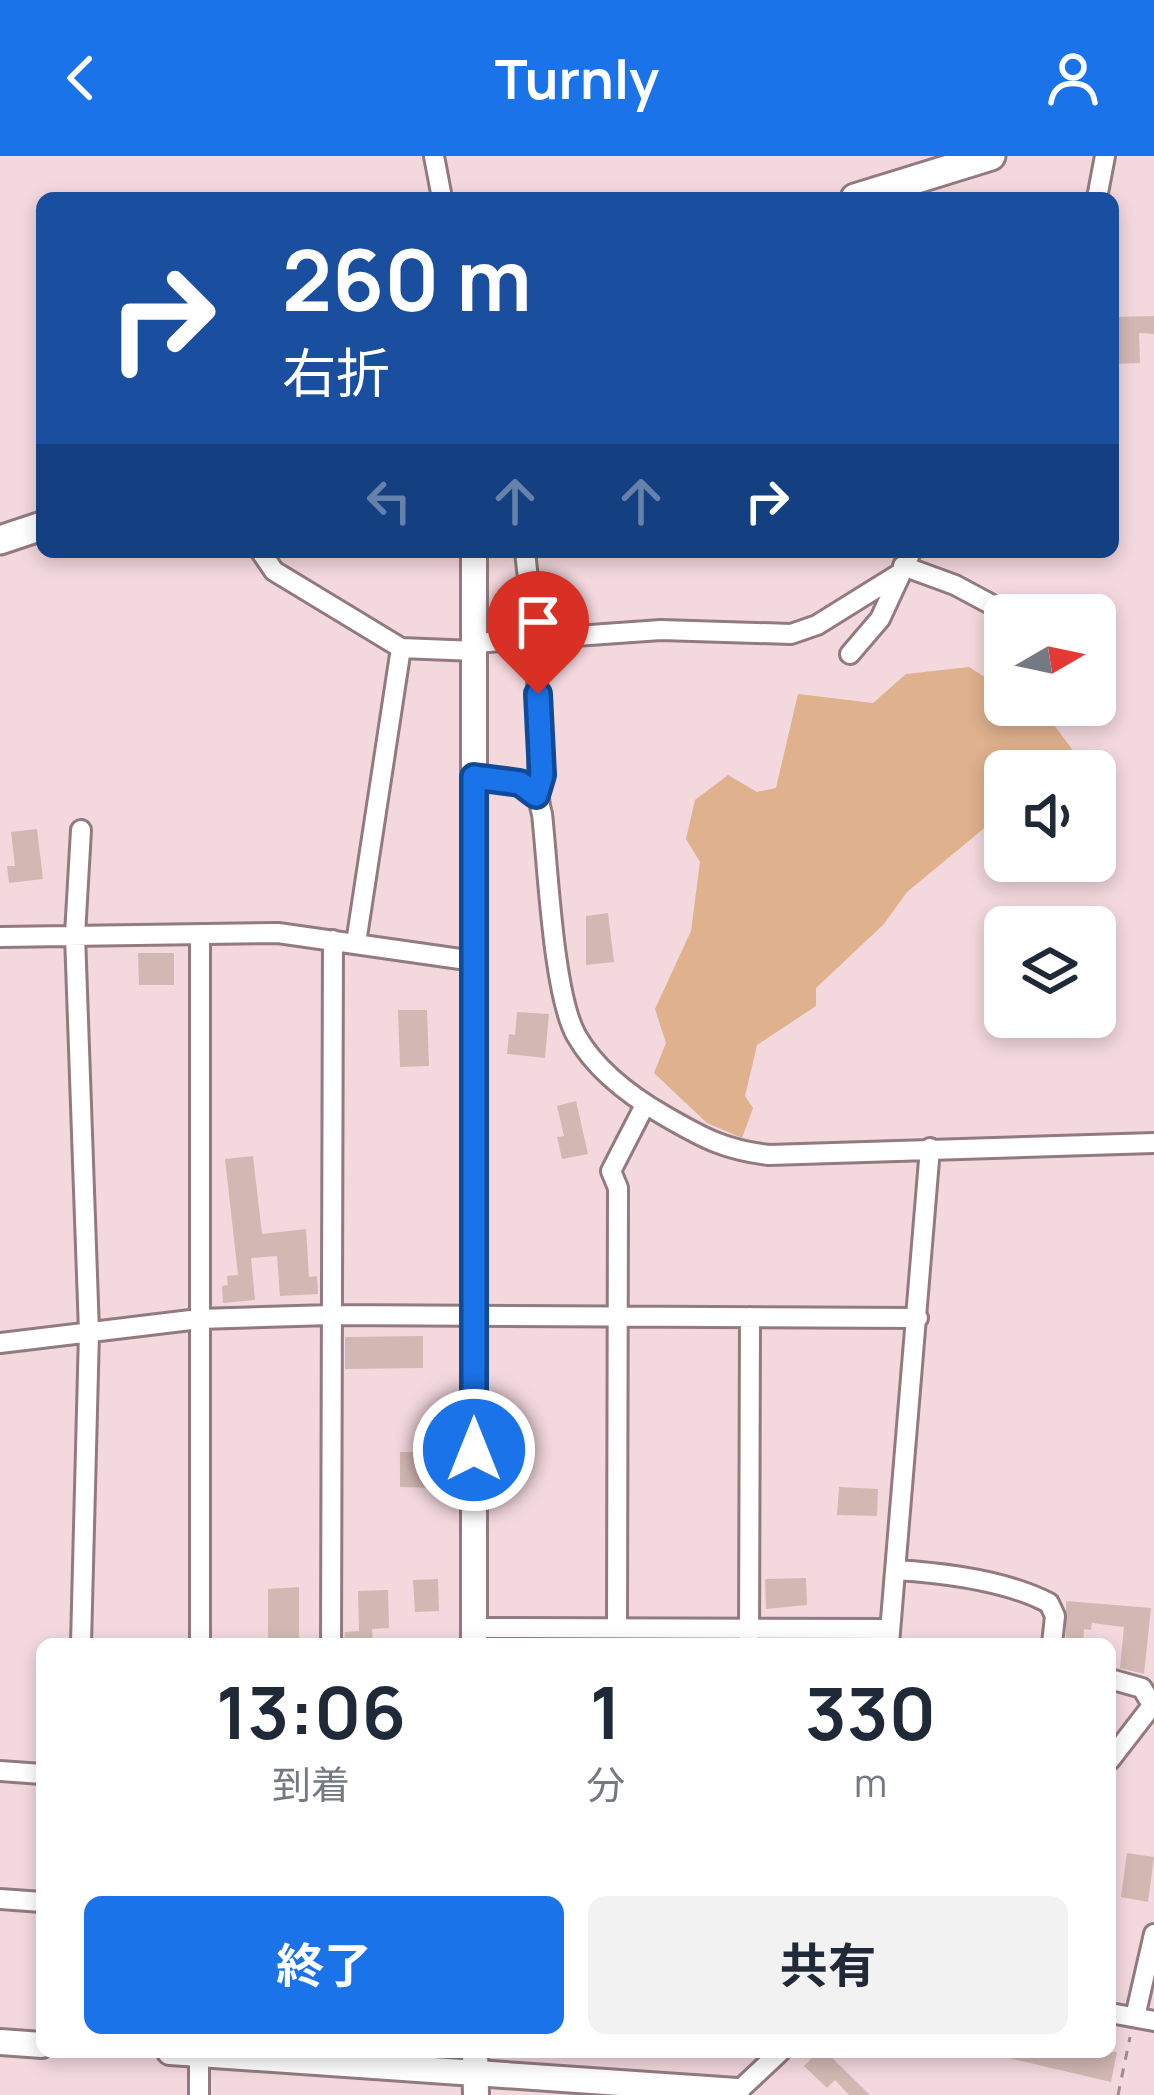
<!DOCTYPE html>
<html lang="ja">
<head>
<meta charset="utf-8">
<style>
	:root { --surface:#fff; --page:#f2f2f3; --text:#1f2937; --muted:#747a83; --accent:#1a73e8 }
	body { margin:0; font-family:Manrope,"Noto Sans JP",sans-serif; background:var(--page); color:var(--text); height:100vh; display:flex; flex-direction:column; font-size:45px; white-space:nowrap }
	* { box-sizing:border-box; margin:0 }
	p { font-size:39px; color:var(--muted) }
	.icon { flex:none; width:66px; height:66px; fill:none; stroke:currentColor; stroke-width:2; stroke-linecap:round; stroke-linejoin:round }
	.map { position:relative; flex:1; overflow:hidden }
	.sheet { position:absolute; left:36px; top:1482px; width:1080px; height:420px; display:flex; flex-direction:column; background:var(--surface); border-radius:18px; box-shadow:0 6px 18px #0003 }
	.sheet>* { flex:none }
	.guide { position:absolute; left:36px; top:36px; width:1083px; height:366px; border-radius:18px; box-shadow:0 6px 18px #0003; background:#1a4fa0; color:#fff; overflow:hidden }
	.needle { width:78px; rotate:81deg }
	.fabs { position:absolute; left:984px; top:438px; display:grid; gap:24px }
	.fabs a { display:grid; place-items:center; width:132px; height:132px; border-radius:18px; background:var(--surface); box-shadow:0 6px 18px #0003; font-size:60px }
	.pin { position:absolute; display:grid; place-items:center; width:102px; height:102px; color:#fff; margin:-123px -51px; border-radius:50% 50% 50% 0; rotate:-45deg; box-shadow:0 0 12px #0007 }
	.pin .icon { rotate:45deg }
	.me { position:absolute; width:132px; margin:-66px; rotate:0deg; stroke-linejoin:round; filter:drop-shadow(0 0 9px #0008) }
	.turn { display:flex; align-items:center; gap:42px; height:252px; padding:0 48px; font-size:54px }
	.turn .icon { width:156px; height:156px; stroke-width:2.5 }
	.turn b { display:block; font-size:84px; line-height:102px }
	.lanes { display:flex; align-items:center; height:114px; padding:0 48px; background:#0003; justify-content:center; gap:60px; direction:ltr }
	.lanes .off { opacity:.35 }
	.eta { display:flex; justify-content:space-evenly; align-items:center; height:204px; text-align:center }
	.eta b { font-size:72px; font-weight:700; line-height:84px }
	.primary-button { display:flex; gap:24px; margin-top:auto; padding:24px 48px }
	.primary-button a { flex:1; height:138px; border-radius:18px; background:var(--accent); color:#fff; font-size:48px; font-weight:700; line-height:138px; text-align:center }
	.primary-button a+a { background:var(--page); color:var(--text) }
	header { display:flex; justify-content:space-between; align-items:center; height:156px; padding:0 48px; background:var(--accent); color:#fff; font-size:54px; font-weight:700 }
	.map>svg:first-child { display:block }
	.green { fill:#dfb18d }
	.building { fill:#d2b8b3 }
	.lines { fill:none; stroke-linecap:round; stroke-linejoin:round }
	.minor-casing { stroke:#927a80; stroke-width:24 }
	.tertiary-casing { stroke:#927a80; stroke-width:30 }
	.secondary-casing { stroke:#927a80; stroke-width:33 }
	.path { stroke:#9e8a8f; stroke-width:3; stroke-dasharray:9 9; stroke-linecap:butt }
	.minor { stroke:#fff; stroke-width:18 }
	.tertiary { stroke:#fff; stroke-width:24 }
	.secondary { stroke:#fff; stroke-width:27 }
	.route-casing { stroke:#114b97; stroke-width:30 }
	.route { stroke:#1a73e8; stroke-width:21 }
</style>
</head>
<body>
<header><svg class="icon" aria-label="back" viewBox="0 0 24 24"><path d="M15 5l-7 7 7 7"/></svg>Turnly<svg class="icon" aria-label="person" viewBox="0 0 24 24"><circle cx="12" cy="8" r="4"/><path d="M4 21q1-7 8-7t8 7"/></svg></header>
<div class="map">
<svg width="1154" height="1939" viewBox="0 0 1154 1939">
	<rect width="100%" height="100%" fill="#f3d8de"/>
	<path class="green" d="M 969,511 L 1005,534 L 1005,549 L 1033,549 L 1053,557 L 1054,569 L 1072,593 L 1059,615 L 1005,615 L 1005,655 L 907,736 L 884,768 L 816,832 L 816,850 L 757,889 L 745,940 L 753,952 L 742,982 L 707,967 L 654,917 L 666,887 L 655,853 L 691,775 L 700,706 L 686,683 L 695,644 L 728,619 L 757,636 L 776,632 L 798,538 L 873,547 L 906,518 Z"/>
	<path class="building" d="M 1154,160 L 1154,178 L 1139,177 L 1140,207 L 1113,208 L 1114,161 Z
		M 37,673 L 43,723 L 9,727 L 7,710 L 15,710 L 11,676 Z
		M 608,757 L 614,806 L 586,809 L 586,760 Z
		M 138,797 L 174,797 L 174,829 L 139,829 Z
		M 398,854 L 427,854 L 429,910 L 400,911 Z
		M 517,856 L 549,858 L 545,902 L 507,898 L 509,878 L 515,879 Z
		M 576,945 L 588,998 L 562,1003 L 557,981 L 564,980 L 557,950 Z
		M 253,1000 L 262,1078 L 306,1073 L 309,1121 L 317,1120 L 318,1138 L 280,1140 L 277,1100 L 251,1102 L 255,1144 L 223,1147 L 222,1130 L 228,1129 L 227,1120 L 238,1119 L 225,1003 Z
		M 423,1180 L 423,1212 L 345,1213 L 345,1181 Z
		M 400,1296 L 440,1296 L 440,1332 L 400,1331 Z
		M 839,1331 L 878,1333 L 877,1360 L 837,1359 Z
		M 806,1422 L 807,1449 L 766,1453 L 765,1423 Z
		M 438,1423 L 439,1455 L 415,1456 L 413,1424 Z
		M 299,1431 L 299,1488 L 268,1488 L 268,1433 Z
		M 388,1434 L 389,1472 L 372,1473 L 373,1488 L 344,1488 L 345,1476 L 359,1475 L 358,1435 Z
		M 1066,1445 L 1151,1452 L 1144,1518 L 1120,1512 L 1124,1471 L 1092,1467 L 1091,1474 L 1084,1473 L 1083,1488 L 1066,1488 Z
		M 1127,1697 L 1154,1701 L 1148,1746 L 1121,1741 Z
		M 818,1896 L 826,1896 L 870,1939 L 849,1939 L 835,1924 L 827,1932 L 804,1910 Z
		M 1005,1896 L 1117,1896 L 1111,1926 L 1004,1901 Z"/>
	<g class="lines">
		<g class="minor-casing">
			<path id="minor" d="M 434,0 L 442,42
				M 1097,42 L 1105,0
				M 261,396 L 274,415 L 401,492 L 475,495
				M 525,396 C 532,452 537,508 539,565 C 541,595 534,632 542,658 C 548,711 553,837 576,879 C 595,913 632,941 665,960 C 703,982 725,994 769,999 L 1154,987
				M 903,410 L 955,429 L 1011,459
				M 475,487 L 661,474 L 791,478 L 817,469 L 899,418
				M 850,498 L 880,463 L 911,396
				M 474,621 L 520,627 L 536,639
				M 81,674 L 75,779 L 89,1176 L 81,1488
				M 0,781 L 278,777 L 474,805
				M 356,787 L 401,492
				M 0,1187 L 199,1163 L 331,1159 L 918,1162
				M 896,1414 C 945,1417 1005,1424 1049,1447 L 1055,1460 L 1052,1488
				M 617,1470 L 618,1032 L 611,1015 L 645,949
				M 474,1472 L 890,1473
				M 200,1488 L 200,778
				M 331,1488 L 333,784
				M 749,1488 L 750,1161
				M 889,1488 L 930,992
				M 1110,1523 L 1142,1532 L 1151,1547
				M 1110,1604 L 1154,1547
				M 0,1615 L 42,1618
				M 0,1743 L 42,1746
				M 1110,1857 L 1154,1865
				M 1135,1861 L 1154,1778
				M 199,1939 L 199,1896
				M 734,1939 L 780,1896"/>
		</g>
		<g class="tertiary-casing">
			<path id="tertiary" d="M 474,1488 L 474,396
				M 0,1886 L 42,1889
				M 170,1896 L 737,1935
				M 475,1896 L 476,1939"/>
		</g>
		<g class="secondary-casing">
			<path id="secondary" d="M 855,42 L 991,0
				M 0,384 L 42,370"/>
		</g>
		<path class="path" d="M 1118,1939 L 1130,1881"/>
		<use href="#minor" class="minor"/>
		<use href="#tertiary" class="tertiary"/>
		<use href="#secondary" class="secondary"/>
	</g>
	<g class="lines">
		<g class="route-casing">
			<path id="route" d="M 474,1294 L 474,621 L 520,627 L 536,639 L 542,619 L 538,538"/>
		</g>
		<use href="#route" class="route"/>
	</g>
</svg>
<div class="fabs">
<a><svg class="needle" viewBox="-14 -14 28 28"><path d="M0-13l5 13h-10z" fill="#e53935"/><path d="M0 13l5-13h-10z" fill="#747a83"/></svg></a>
<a><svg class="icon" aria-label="sound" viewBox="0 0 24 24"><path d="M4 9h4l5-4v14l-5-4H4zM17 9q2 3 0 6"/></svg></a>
<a><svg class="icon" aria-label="layers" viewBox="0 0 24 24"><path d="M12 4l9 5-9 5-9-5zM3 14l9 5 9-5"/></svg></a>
</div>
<div class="pin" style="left:538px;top:538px;background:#d93025"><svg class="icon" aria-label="arrive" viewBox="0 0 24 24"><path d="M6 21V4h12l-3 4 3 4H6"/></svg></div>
<svg class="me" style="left:474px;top:1294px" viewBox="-20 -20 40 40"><circle r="17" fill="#1a73e8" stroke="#fff" stroke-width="3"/><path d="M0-11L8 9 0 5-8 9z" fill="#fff"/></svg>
<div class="guide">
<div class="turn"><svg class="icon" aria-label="right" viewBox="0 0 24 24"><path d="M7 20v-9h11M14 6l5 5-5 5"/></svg><div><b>260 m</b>右折</div></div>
<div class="lanes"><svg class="icon off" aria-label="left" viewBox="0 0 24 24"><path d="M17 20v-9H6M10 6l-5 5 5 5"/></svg><svg class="icon off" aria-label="ahead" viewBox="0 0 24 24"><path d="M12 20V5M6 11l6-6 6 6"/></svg><svg class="icon off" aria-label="ahead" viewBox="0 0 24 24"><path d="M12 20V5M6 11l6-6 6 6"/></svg><svg class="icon" aria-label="right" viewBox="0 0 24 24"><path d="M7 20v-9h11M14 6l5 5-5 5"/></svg></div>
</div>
<section class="sheet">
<div class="eta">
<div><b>13:06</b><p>到着</p></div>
<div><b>1</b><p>分</p></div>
<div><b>330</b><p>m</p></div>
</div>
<div class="primary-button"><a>終了</a><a>共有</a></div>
</section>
</div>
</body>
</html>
